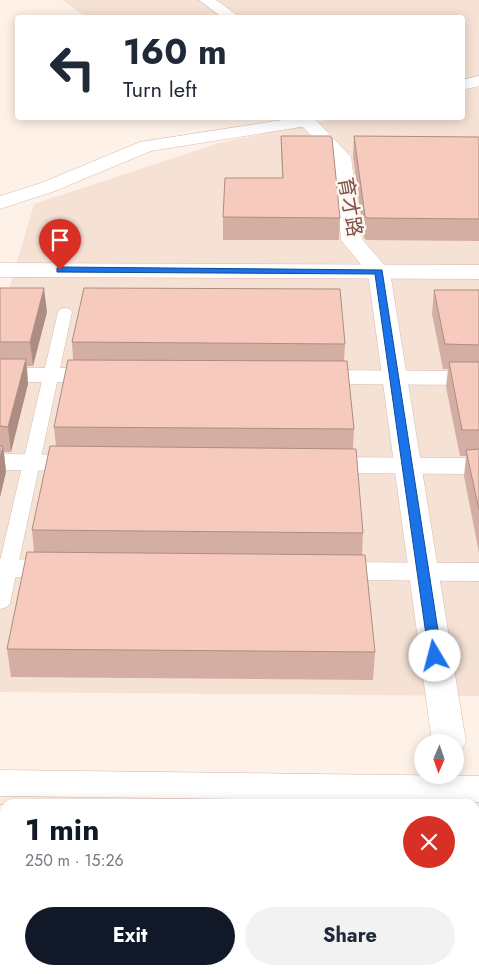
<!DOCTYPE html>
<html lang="en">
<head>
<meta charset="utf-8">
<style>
	:root { --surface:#fff; --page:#f2f2f3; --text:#1f2937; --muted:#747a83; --accent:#111827 }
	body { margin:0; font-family:Jost,"Noto Sans SC",sans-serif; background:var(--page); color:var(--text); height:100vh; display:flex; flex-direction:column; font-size:19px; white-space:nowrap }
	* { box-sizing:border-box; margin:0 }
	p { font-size:16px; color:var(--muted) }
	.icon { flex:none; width:28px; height:28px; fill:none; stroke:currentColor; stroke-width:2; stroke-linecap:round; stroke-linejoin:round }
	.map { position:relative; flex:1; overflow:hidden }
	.drawer { position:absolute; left:0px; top:799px; width:480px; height:176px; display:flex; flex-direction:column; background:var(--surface); border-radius:15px 15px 0 0; box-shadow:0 2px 12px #0003 }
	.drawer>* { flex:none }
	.guide { position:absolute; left:15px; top:15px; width:450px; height:105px; border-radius:5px; box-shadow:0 2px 12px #0003; background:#fff; color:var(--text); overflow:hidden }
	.needle { width:32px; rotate:182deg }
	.tools { position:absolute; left:414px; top:734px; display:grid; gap:10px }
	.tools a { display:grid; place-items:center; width:50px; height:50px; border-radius:50%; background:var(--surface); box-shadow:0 2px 12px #0003; font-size:25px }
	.pin { position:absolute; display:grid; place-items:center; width:42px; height:42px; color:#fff; margin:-51px -21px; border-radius:50% 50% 50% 0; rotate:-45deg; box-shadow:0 0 5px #0007 }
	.pin .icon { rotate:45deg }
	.me { position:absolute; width:55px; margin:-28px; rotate:352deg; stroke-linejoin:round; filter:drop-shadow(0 0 4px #0008) }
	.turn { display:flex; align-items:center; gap:18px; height:105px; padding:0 25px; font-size:22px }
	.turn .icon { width:65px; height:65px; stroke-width:2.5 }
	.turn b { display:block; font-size:35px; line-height:42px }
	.round { display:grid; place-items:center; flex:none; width:52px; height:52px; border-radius:26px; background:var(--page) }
	.head { display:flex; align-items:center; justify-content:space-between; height:85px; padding:0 25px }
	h1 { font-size:30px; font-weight:700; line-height:38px; color:var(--accent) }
	.primary-button { display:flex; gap:10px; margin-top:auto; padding:10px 25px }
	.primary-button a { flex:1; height:58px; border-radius:30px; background:var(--accent); color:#fff; font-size:20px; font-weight:700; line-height:58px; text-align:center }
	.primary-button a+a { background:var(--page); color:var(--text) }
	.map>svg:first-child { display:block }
	.residential { fill:#f6e2d4 }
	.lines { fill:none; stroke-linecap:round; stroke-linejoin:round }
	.lane-casing { stroke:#d4b9ae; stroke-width:1 }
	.street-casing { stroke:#d4b9ae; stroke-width:1 }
	.secondary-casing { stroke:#d9baad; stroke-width:1 }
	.lane { fill:#fff; fill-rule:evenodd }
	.street { fill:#fff; fill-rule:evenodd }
	.secondary { fill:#fff; fill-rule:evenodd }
	.wall { fill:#d4aea2 }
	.shaded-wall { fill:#ac8d84 }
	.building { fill:#f6cabc; stroke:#ac8d84 }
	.route { fill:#1a73e8; stroke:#114b97 }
	.labels { text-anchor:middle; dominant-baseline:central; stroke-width:5; stroke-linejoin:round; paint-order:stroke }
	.street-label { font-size:20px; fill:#7a5248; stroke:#fff6ef }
</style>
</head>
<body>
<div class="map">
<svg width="479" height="974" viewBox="0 0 479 974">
	<rect width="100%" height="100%" fill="#fef1e7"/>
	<path class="residential" d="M 62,0 L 479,0 L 479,75 L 463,78 L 462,18 L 87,18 Z
		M 479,87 L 479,696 L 0,692 L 0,299 L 6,299 L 34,204 L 219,143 L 338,118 L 462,118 L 463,91 Z
		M 0,855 L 5,855 L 5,970 L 316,970 L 316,974 L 0,974 Z"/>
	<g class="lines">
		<g class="lane-casing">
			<path id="lane" d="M 65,308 L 70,309 L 72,312 L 10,603 L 7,607 L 0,609 L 0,561 L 58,312 L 60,309 Z"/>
		</g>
		<g class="street-casing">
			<path id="street" d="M 199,0 L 216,0 L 241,18 L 223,18 Z
				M 295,118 L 314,118 L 316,121 L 313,125 L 307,126 L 151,151 L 55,191 L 0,209 L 0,196 L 41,183 L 140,142 Z
				M 0,263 L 479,265 L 479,279 L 0,277 Z
				M 0,368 L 101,368 L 110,370 L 113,375 L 110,380 L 101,382 L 0,382 Z
				M 311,370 L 479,371 L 479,385 L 311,384 L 302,382 L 299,377 L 302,372 Z
				M 0,454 L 83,455 L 93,457 L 96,463 L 93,469 L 83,471 L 0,470 Z
				M 319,457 L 479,458 L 479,474 L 319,473 L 309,471 L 306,465 L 309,459 Z
				M 0,559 L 61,560 L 71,562 L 76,569 L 71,576 L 61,578 L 0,577 Z
				M 329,562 L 479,563 L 479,581 L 329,580 L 318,578 L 314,571 L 318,564 Z"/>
		</g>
		<g class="secondary-casing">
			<path id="secondary" d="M 479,76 L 479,86 L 462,90 L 462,80 Z
				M 300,118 L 314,118 L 351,157 L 362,239 L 390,272 L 466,742 L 461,751 L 455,753 L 455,742 L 432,742 L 368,273 L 341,240 L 333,158 L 301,125 L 298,121 Z
				M 0,770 L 479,776 L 479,802 L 0,796 Z
				M 0,805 L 5,805 L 5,833 L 0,833 Z
				M 475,811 L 479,811 L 479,839 L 475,839 Z
				M 475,876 L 479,878 L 479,937 L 475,936 Z"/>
		</g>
		<use href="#lane" class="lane"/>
		<use href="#street" class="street"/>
		<use href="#secondary" class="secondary"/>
	</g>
	<path class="wall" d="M 281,136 L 340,218 L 339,240 L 223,240 L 223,217 L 282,178 Z
		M 354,136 L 479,137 L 479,241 L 366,240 L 364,238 L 353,157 Z
		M 0,288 L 47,312 L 33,366 L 27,366 L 28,384 L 11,452 L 4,452 L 6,472 L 0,497 Z
		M 434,290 L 479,290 L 479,553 L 464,476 L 466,456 L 460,456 L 446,387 L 448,369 L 443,369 L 432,314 Z
		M 72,342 L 345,344 L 344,361 L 354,429 L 353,449 L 363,533 L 362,555 L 375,652 L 373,680 L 11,677 L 7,649 L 34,552 L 32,530 L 56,446 L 54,427 L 73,360 Z"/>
	<path class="shaded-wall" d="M 44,288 L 47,312 L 33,366 L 30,342 Z
		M 26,359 L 28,384 L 11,452 L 8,427 Z
		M 3,446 L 6,472 L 0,497 L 0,459 Z"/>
	<path class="building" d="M 281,136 L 330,136 L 332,138 L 340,218 L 223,217 L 225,178 L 283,178 Z
		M 354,136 L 479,137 L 479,219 L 367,218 L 365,216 Z
		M 0,288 L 44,288 L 30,342 L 0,342 Z
		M 84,288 L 340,289 L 345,344 L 72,342 Z
		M 434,290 L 479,290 L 479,345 L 445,344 Z
		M 0,359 L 26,359 L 8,427 L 0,426 Z
		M 68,360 L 347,361 L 354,429 L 54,427 Z
		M 449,362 L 479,362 L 479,430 L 462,430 Z
		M 0,446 L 3,446 L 0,459 Z
		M 50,446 L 356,449 L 363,533 L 32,530 Z
		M 479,449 L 479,510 L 466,450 Z
		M 27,552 L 365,555 L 375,652 L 7,649 Z
		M 0,886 L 5,886 L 5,970 L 270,970 L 270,974 L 0,974 Z"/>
	<path class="route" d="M 60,267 L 382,270 L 442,656 L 440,660 L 431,660 L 429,656 L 375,274 L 57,272 L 57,268 Z"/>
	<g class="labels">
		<g class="street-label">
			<text transform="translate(350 207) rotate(80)">育才路</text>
		</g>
	</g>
</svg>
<div class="tools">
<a><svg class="needle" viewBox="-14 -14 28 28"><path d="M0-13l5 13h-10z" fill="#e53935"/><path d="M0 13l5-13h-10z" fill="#747a83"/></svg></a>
</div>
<div class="pin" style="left:60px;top:270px;background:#d93025"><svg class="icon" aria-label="arrive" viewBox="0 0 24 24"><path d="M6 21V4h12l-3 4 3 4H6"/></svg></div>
<svg class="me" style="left:435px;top:656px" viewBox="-20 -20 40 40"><circle r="19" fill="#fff"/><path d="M0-13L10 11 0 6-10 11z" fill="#1a73e8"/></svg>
<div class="guide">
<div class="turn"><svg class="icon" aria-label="left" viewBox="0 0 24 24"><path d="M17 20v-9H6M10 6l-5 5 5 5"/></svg><div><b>160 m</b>Turn left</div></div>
</div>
<section class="drawer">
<div class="head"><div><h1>1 min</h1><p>250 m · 15:26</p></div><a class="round" style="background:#d93025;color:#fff"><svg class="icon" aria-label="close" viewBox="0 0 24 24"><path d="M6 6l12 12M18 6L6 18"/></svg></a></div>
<div class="primary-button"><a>Exit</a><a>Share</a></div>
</section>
</div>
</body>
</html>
